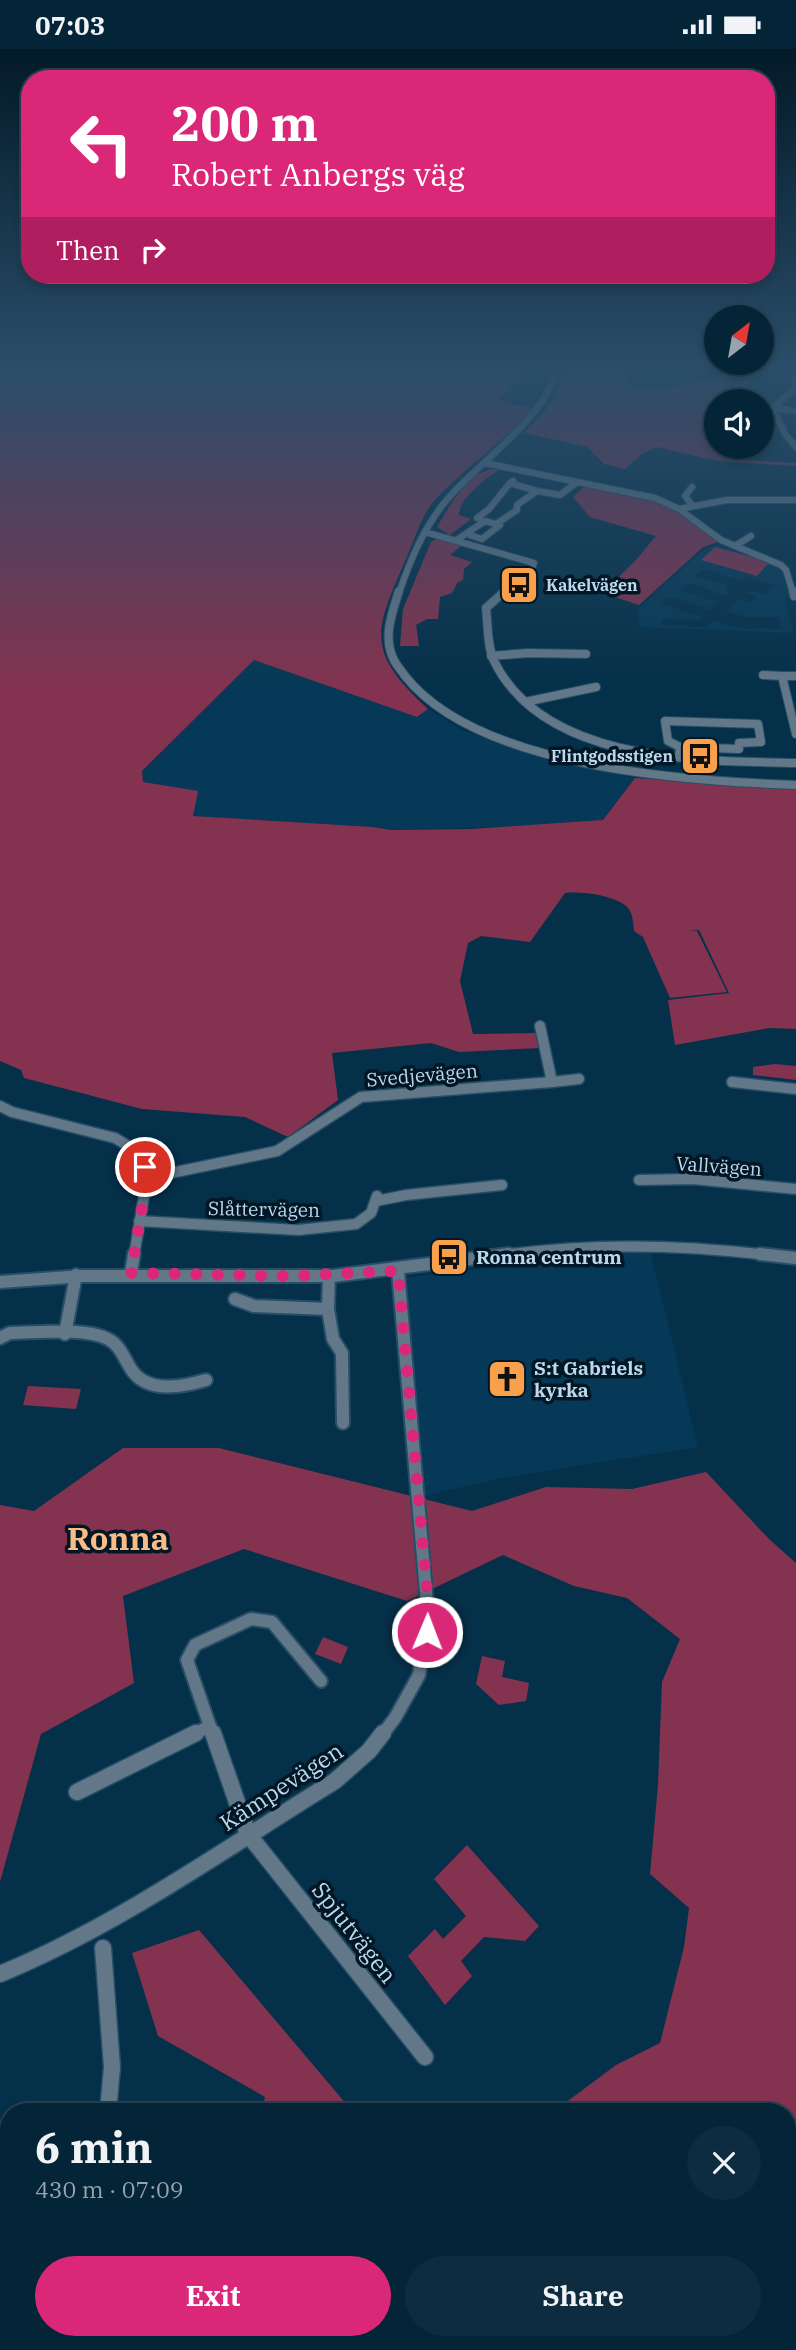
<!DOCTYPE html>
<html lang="en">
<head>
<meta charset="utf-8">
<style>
	:root { --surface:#042437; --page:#0d2c3f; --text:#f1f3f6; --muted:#97a4ad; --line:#254152; --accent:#db2777 }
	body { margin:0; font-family:"IBM Plex Serif",serif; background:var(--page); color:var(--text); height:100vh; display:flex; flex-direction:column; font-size:26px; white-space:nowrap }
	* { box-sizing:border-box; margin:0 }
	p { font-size:23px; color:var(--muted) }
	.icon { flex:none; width:38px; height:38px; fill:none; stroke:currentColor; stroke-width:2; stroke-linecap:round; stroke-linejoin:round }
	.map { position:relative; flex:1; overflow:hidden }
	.panel { position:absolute; left:0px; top:2054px; width:796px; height:247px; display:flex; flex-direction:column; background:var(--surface); border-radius:28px 28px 0 0; box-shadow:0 4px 10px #0003,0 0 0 2px var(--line) }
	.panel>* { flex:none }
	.banner { position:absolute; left:21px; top:21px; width:754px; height:214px; border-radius:28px; box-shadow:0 4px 10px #0003,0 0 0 2px var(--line); background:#db2777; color:#fff; overflow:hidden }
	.needle { width:46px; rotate:31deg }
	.fabs { position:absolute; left:704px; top:256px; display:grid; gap:14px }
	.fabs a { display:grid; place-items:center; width:70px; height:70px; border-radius:50%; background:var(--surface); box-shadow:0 4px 10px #0003,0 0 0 2px var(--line); font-size:35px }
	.pin { position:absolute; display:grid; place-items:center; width:60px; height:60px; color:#fff; margin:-30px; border:4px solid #fff; border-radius:50%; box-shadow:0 2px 7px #0007 }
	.me { position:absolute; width:77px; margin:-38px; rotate:1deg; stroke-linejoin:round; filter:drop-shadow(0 0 5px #0008) }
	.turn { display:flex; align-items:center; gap:24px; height:147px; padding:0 35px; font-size:32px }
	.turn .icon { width:91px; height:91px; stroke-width:2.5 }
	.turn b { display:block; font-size:49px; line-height:60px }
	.then { display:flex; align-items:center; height:66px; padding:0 35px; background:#0003; gap:14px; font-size:26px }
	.round { display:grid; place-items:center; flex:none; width:74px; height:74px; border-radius:37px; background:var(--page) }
	.head { display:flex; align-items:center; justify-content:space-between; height:119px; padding:0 35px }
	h1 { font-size:42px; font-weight:700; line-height:52px }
	.button { display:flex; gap:14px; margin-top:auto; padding:14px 35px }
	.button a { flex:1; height:80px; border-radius:42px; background:var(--accent); color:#fff; font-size:28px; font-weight:700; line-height:80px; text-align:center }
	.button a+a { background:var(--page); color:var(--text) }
	.status { display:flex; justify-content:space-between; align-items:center; height:49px; padding:0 35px; background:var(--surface); direction:ltr }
	.status svg { height:19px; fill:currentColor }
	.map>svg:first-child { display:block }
	.built { fill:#063957; fill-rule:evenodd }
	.green { fill:#83334f }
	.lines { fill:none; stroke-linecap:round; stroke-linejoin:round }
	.minor-far4-casing { stroke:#264e66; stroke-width:8 }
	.minor-far3-casing { stroke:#264e66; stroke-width:10 }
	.minor-far2-casing { stroke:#264e66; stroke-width:13 }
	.minor-far1-casing { stroke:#264e66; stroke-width:16 }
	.minor-casing { stroke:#264e66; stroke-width:19 }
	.minor-far4 { stroke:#627788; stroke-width:6 }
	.minor-far3 { stroke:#627788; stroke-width:8 }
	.minor-far2 { stroke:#627788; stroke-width:10 }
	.minor-far1 { stroke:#627788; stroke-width:12 }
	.minor { stroke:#627788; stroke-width:16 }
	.route { stroke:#db2777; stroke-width:12; stroke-dasharray:0 21.6 }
	.labels { text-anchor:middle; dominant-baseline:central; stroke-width:7; stroke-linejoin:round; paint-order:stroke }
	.far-poi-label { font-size:16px; font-weight:bold; fill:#bdd7ec; stroke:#021725; text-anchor:start }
	.street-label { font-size:19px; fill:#bdd7ec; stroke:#021725 }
	.poi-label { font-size:19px; font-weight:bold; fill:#bdd7ec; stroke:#021725; text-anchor:start }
	.near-street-label { font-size:23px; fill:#bdd7ec; stroke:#021725 }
	.near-district-label { font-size:32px; font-weight:bold; fill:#fabc86; stroke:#021725 }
</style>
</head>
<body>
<div class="status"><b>07:03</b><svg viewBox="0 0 49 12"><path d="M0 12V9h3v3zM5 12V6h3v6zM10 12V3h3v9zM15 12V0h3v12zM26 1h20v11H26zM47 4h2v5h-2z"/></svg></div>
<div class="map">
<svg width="796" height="2301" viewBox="0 0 796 2301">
	<rect width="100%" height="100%" fill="#053049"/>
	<path class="built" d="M 728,494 L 781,516 L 794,547 L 785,549 L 793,584 L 639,578 L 638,560 L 645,554 L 706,499 ZM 709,521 L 741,532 L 746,527 L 773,536 L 766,545 L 748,541 L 745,544 L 757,547 L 750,554 L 738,551 L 726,562 L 744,568 L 779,568 L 781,580 L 739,579 L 713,571 L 707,578 L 662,576 L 662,570 L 701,571 L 703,568 L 661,555 L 666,550 L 674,549 L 706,559 L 704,561 L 710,562 L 713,559 L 709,557 L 719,553 L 680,542 L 685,536 L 693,535 L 726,547 L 729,544 L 725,542 L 727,539 L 735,538 L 695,527 L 700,522 Z
		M 254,611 L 417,667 L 428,660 L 460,680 L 499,695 L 635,729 L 603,771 L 573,775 L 391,781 L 373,778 L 192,767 L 143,734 L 142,722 Z
		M 650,1201 L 698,1398 L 501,1429 L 424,1447 L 401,1229 Z"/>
	<path class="green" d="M 0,318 L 524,318 L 518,333 L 498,351 L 532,360 C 502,395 464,419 434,452 C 421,467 414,492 406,510 C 374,582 365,602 428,660 L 417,668 L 254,611 L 142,722 L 143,733 L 198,742 L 193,767 L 373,778 L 391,781 L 471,780 L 603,771 L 635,729 L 796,740 L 796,980 L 769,979 L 675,996 L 668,951 L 729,944 L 699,881 L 689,882 L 697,882 L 727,943 L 670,949 L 643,888 L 634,882 C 633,873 633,862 625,856 C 611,846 581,842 565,844 L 530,893 L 481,887 L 468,894 L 460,932 L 473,985 L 536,984 L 540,999 L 459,1003 L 431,994 L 332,1004 L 338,1051 L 288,1088 L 245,1068 L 142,1060 L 24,1029 L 21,1021 L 0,1012 Z
		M 563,318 L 619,318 L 629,332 L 630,340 L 654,341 L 711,329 L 718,325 L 718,318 L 766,318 L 746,336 L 742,352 L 716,352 L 716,397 L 741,397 L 740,411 L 796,414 L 796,417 L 718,412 L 656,398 L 642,405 L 625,420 L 604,415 L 587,398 L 524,384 C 540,368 566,343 563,318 Z
		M 492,420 L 499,421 C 485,430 459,449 459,466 L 471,470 L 450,486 L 437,478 C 449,458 467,424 492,420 Z
		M 585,437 L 652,450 L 677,461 L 721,492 L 703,498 L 639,556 L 594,541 L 600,537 L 607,539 L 636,511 L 656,487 L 590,468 L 573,448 Z
		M 436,490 L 463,495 L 450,506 L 472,513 L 464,520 L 463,531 L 458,533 L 452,544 L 440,548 L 438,570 L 427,570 L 416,576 L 419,597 L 400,597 L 403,560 L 431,493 Z
		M 715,498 L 770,513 L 757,527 L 701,511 Z
		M 775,1015 L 796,1017 L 796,1031 L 753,1026 L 753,1018 Z
		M 28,1337 L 81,1340 L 76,1360 L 23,1356 Z
		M 123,1399 L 219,1399 L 472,1462 L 546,1438 L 632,1440 L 706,1423 L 769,1490 L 796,1514 L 796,2127 L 788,2132 L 788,2063 L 553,2063 L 616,2016 L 660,1994 L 684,1898 L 689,1859 L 650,1825 L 658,1736 L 662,1633 L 680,1590 L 627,1549 L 574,1537 L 503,1506 L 407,1552 L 244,1500 L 123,1547 L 134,1634 L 41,1685 L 0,1833 L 0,1456 L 34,1462 Z
		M 323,1588 L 348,1598 L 341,1615 L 315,1605 Z
		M 482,1607 L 505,1612 L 502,1628 L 529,1634 L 526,1652 L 499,1656 L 476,1635 Z
		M 467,1796 L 539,1877 L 525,1892 L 484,1888 L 461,1912 L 472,1927 L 445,1956 L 408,1907 L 435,1880 L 443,1890 L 466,1867 L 434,1830 Z
		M 199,1881 L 353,2063 L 262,2063 L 265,2048 L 158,1987 L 132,1904 Z
		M 431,2293 L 431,2292 L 623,2293 L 617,2301 L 432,2301 Z"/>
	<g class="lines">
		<g class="minor-far4-casing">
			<path id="minor-far4" d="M 796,326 L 794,340 L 773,359 L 785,385 L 796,398
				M 773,359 L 796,362
				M 485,414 L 655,449 L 679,460 L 721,491 L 781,516 L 786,521 L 793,544
				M 513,432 L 510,434 L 537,442
				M 692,438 L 685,447 L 692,456
				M 679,460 L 727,451 L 796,451
				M 480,470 L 477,469 L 489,460 L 510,434
				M 496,475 L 517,461 L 517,456 L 537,442 L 560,446 L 576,434
				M 425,483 L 534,514 L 532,519 L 503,544
				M 458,490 L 485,472 L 500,476 L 482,490 L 470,486
				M 735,497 L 751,487
				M 399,544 C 410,512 423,480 445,453 C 473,417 553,365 555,318"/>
		</g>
		<g class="minor-far3-casing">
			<path id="minor-far3" d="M 399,542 C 392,564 383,587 393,609 C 396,616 401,621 405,627 C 478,719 686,732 796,736
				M 505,542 L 486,559 C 488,575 487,597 494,612 C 544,714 698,712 796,714
				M 793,542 L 794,547
				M 491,607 L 528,604 L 586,605
				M 763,626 L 782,627
				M 796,627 L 782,627 L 796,685
				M 525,653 L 596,638
				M 665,672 L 758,675 L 761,693 L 739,694 L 739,700 L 680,698 L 668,692 Z
				M 679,708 L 680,698"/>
		</g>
		<g class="minor-far2-casing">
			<path id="minor-far2" d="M 552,1033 L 579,1030
				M 732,1033 L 796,1040
				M 0,1057 L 12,1063 L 115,1089 L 135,1101 L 141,1109 L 147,1129 L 134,1207
				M 147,1129 L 277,1102 L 361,1048 L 552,1033 L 540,977
				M 639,1131 L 693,1130 L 796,1140
				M 376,1152 L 406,1146 L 502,1136
				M 139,1172 L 298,1181 L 356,1175 L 371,1164 L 377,1147
				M 496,1207 C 590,1193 682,1195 776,1207"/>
		</g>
		<g class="minor-far1-casing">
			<path id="minor-far1" d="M 760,1205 L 796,1209
				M 131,1224 L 134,1205
				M 329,1227 L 328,1260 L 333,1290 L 342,1304 L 343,1374
				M 0,1233 L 83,1227 L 333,1227 L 509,1205
				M 235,1250 L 254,1257 L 328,1260
				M 65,1285 L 76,1226
				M 0,1289 L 10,1284 C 37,1284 84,1278 108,1290 C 120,1296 124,1309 131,1320 C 147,1345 182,1338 206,1331
				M 192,1686 L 210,1677
				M 213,1686 L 187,1611 L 195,1596 L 251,1570 L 272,1573 L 321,1632
				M 382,1686 L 395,1669 L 419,1626 L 428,1566 L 398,1222"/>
		</g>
		<g class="minor-casing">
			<path id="minor" d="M 213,1684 L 248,1785 L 425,2008
				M 77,1743 L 196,1684
				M 103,1899 L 112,2018 L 108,2063
				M 0,1925 C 119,1876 226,1799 335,1732 L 369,1702 L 383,1684
				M 0,2244 L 9,2245
				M 793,2253 L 796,2251
				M 151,2292 L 167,2301
				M 46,2301 L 48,2292"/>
		</g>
		<use href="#minor-far4" class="minor-far4"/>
		<use href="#minor-far3" class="minor-far3"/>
		<use href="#minor-far2" class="minor-far2"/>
		<use href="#minor-far1" class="minor-far1"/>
		<use href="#minor" class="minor"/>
	</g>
	<linearGradient id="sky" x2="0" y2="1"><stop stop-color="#031a28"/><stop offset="0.5" stop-color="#2a4e6a"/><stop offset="1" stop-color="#2a4e6a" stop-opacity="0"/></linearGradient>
	<rect width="796" height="640" fill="url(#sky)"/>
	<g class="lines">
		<path class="route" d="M 145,1118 L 147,1129 L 131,1224 L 287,1227 L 398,1222 L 427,1542 L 427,1583"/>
	</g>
	<defs>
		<g id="bus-square" transform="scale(2.0125)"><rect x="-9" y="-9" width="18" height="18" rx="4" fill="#f9a04c" stroke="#021725"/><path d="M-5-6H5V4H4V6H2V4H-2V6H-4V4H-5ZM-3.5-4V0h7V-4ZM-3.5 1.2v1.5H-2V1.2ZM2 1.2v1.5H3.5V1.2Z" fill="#111"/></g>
		<g id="church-square" transform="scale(2.0125)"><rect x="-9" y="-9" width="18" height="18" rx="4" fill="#f9a04c" stroke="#021725"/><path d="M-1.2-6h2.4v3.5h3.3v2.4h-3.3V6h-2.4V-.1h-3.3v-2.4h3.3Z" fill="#111"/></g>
	</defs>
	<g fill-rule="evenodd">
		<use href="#bus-square" x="519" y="536"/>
		<use href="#bus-square" x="700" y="707"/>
		<use href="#bus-square" x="449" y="1208"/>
		<use href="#church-square" x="507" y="1330"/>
	</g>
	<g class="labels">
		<g class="far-poi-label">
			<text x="546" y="536">Kakelvägen</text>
			<text x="673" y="707" text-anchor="end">Flintgodsstigen</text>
		</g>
		<g class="street-label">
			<text transform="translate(422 1026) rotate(-5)">Svedjevägen</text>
			<text transform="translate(719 1117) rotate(4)">Vallvägen</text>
			<text transform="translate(264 1160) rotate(1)">Slåttervägen</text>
		</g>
		<g class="poi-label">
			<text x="476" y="1208">Ronna centrum</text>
			<text x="534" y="1319">S:t Gabriels<tspan x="534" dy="22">kyrka</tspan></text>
		</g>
		<g class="near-street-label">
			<text transform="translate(281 1737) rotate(-33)">Kämpevägen</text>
			<text transform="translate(355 1883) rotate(52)">Spjutvägen</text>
		</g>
		<g class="near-district-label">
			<text x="118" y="1489">Ronna</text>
		</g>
	</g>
</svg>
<div class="fabs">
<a><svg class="needle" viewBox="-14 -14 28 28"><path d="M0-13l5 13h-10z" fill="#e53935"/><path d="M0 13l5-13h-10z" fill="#97a4ad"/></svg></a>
<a><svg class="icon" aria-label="sound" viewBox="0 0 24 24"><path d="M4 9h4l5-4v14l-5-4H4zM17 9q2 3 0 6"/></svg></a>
</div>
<div class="pin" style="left:145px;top:1118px;background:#d93025"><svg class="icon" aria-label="arrive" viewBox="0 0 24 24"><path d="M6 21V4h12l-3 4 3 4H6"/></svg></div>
<svg class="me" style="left:427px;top:1583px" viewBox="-20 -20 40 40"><circle r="17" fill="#db2777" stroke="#fff" stroke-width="3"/><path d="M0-11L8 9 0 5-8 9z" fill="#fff"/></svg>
<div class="banner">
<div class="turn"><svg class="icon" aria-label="left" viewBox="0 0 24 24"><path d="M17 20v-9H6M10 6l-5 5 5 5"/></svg><div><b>200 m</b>Robert Anbergs väg</div></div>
<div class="then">Then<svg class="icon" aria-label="right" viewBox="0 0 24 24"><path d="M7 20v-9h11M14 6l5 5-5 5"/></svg></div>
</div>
<section class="panel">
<div class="head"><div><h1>6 min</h1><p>430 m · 07:09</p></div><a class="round"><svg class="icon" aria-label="close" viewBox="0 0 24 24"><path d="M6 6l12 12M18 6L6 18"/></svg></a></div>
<div class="button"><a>Exit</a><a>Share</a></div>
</section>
</div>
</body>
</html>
